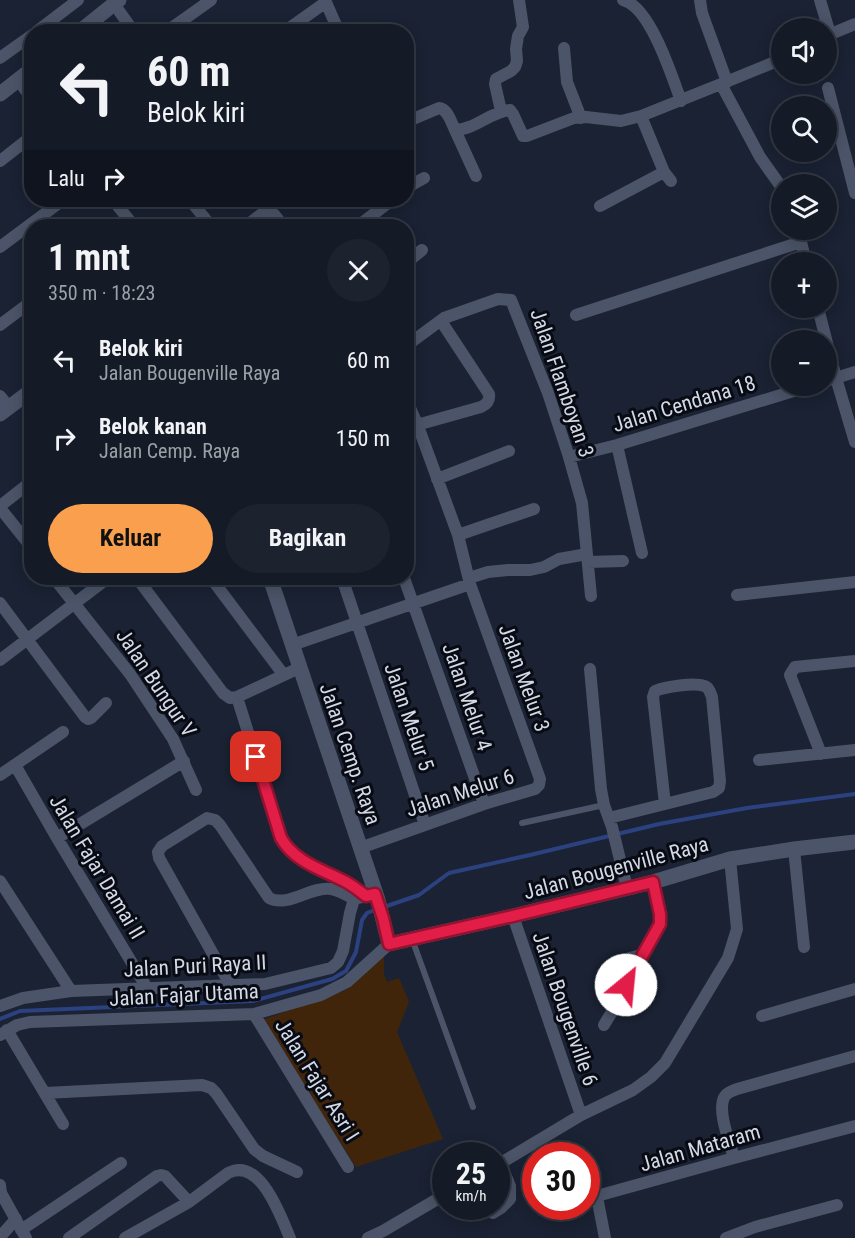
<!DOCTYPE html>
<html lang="id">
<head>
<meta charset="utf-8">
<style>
	:root { --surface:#141a26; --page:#1d232e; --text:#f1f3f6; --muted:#9da1a7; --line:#333843; --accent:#f99f4d }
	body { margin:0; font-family:"Roboto Condensed",sans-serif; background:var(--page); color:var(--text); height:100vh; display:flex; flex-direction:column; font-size:22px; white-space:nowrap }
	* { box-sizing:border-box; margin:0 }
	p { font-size:20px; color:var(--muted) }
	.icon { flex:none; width:33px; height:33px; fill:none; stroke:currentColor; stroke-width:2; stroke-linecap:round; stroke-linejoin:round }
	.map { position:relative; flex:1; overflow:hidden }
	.drawer { position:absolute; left:24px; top:219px; width:390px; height:366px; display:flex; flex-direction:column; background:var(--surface); border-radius:24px; box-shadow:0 3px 15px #0003,0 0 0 2px var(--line) }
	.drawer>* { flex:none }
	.guide { position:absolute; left:24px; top:24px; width:390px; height:183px; border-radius:24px; box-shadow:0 3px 15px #0003,0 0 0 2px var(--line); background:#141a26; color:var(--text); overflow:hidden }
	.fabs { position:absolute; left:771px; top:18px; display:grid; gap:12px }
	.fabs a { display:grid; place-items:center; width:66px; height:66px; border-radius:50%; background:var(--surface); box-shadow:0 3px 15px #0003,0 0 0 2px var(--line); font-size:30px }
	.speed { position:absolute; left:432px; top:1142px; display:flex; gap:12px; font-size:30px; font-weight:700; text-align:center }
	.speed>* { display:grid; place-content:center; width:78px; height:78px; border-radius:50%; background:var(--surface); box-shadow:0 3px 15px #0003,0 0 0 2px var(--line); line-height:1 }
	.speed small { font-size:15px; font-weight:400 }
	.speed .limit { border:9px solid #d22; background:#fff; color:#111 }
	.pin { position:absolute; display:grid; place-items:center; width:51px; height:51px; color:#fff; margin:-26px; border-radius:12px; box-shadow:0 3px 9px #0006 }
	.me { position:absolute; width:66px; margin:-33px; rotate:28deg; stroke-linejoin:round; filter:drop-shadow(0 0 4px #0008) }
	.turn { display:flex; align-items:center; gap:21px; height:126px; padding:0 24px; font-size:27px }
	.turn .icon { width:78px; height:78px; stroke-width:2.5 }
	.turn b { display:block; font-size:42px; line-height:51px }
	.then { display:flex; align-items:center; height:57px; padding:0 24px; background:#0003; gap:12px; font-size:22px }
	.round { display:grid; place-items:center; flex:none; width:63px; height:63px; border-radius:32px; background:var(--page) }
	.head { display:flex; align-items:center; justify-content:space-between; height:102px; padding:0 24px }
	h1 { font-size:36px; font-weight:700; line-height:45px }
	.action { display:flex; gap:12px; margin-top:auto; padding:12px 24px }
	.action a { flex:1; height:69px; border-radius:36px; background:var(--accent); color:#111; font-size:24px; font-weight:700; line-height:69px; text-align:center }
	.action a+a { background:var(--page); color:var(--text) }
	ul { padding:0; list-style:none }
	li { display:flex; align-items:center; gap:18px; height:78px; padding:0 24px }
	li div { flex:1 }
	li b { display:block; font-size:22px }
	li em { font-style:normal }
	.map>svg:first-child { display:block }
	.green { fill:#41250b }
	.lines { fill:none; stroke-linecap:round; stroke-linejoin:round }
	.stream { stroke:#2c4280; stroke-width:4 }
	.service { stroke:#4b5468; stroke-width:6 }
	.minor { stroke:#4b5468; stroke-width:12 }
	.tertiary { stroke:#4b5468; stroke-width:15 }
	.route-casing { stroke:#92132f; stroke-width:15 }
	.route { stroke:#e11d48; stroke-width:10 }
	.labels { text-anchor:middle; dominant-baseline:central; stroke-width:6; stroke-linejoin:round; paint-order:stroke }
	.street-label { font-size:21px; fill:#d3d9e5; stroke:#080b13 }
</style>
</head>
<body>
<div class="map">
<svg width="855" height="1238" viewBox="0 0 855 1238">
	<rect width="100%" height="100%" fill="#1a2233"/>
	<path class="green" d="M 384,955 L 384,974 L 387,982 L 399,978 L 409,1002 L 397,1032 L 443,1139 L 356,1167 L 262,1020 L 344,991 Z"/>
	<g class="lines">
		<path class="stream" d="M 384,907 L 419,895 L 449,873 L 530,855 L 659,824 L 747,808 L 855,794
			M 0,1019 L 20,1011 L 253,1001 L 332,979 L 346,971 L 356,952 L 362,920 L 367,913 L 377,909"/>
		<path class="service" d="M 522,823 L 604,805
			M 412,939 L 473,1107"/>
		<path class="minor" d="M 325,0 L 339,32
			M 623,0 C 626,1 629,2 631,4 C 653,18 672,76 681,101
			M 700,0 L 702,13 L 727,82
			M 820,0 L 830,34
			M 114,4 L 134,32
			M 36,32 L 78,0
			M 166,32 L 211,0
			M 284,32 L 326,2
			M 826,36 L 855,24
			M 564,48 L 567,82 L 581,118
			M 0,58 L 32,35
			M 18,80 L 32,99
			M 721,84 L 760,157 L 782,188
			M 828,88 L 855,193
			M 501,111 L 495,84 L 496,79 L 511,71 L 515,67 L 517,61 L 516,49 L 518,36 L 523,27 L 519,0
			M 641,116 L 664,172 L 671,181
			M 406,122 L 439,108 C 448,109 451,122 455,130 C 474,130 490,112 510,110 L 513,114 L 523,136 L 527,136 L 574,118 L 586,117 L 621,121 L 641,116 L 721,84 L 782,59
			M 455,130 L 476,176
			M 0,161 L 32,136
			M 406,188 L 424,178
			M 113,200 L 134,226
			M 190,200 L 211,226
			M 263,200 L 283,226
			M 600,206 L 664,172
			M 246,226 L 280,200
			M 358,226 L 392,200
			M 798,230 L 806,262
			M 0,247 L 63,200
			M 406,263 L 422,250
			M 818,308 L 836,378 L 855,442
			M 576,315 L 801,242
			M 0,325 L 32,301
			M 406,346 L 444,318 L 498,299 L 511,300 L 548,393 L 569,457 L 582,503 L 591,596
			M 826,381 L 855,372
			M 0,396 L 9,407
			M 406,428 L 481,407 C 487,404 490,401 489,394 L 441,321
			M 617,445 L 642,553
			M 569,457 L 617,445 L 810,386
			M 437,479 L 509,451
			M 0,506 L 32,481
			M 0,508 L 32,548
			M 458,535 L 534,509
			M 588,562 L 623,561
			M 54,578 L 130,674 L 173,739 L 196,790
			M 137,578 L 223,693 L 230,698 L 237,697 L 299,668
			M 211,578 L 283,674
			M 342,578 L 425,825
			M 404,578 L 484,804
			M 469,578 L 488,572 L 508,570 L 530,570 L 544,567 L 559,559 L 587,554
			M 737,595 L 855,582
			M 0,603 L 85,717 L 88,719 L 91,718 L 106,703
			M 292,645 L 470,584
			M 0,660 L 108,578
			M 590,669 L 601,789 L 604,805 L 612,827 L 627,888
			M 237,697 L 281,838 C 294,861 320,869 342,880 C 351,884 358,890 366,896
			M 821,754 L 790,675 L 795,667 L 855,661
			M 759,760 L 855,750
			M 15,765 L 57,838 L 147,988
			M 0,775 L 63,732
			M 609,818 L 713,792 L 719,788 L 720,781 L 712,697 C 710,692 709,687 704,686 C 694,682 665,687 655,691 L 653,697 L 665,804
			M 57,838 L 184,761
			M 360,848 L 484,804 L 535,789 L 539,785 L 540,779 L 470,584 L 458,535 L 418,426 L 406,399
			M 794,849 L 804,947
			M 0,881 L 71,991
			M 513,916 L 581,1115
			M 231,986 L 159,858 L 158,852 L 162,846 L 207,818 L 215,820 L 220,825 L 269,898 C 288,908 310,886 331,889 C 338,890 347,895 354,899
			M 619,1000 C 615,994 608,985 607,978 C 604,961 631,958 642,955
			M 0,1006 L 23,998 L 71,991 L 265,984 L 331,968 L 338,962 L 343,951 L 350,913 L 354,899 L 375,894
			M 254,1014 L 348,1167
			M 762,1016 L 855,989
			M 604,1025 L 619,1000 L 660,924 L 660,914 L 653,882
			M 7,1030 L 63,1124
			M 0,1035 L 17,1025 L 30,1022 L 254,1014 L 321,995 L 347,982 L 389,944
			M 45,1093 L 202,1085 L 211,1088 L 216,1093 L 254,1149 L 263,1156 L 297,1172
			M 734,1158 C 730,1143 716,1109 725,1096 C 728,1092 732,1091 737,1089 L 855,1056
			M 496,1166 L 581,1115 L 633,1090 L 651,1077 L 665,1063 L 728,958 L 737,929 L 730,859
			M 0,1185 L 1,1193 L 26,1238
			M 597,1197 L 605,1238
			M 586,1199 L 734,1158 L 855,1126
			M 552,1208 L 558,1206
			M 493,1213 L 501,1208 L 510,1199 L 510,1186 L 501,1164
			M 21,1230 L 121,1163
			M 0,1237 L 16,1219
			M 69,1238 L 157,1176 L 161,1175 L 165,1176 L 189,1202
			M 125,1238 L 189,1202 L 228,1173 C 260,1156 281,1217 290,1238
			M 368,1238 L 383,1231 L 446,1194
			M 726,1238 L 755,1227 L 837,1205"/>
		<path class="tertiary" d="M 79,32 L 119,0
			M 0,94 L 32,69
			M 0,414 L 32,390
			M 270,578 L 378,900 L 389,944 L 513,916 L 653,882 L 730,859 L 794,849 L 855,842"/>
	</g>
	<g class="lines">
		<g class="route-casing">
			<path id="route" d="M 256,757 L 281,838 C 294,861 320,869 342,880 C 351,884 358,890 366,896 L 375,894 L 383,918 L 389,944 L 513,916 L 653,882 L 660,914 L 660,924 L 626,985"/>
		</g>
		<use href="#route" class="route"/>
	</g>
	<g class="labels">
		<g class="street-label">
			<text transform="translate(562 383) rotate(71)">Jalan Flamboyan 3</text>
			<text transform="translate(684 404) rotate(-17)">Jalan Cendana 18</text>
			<text transform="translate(524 678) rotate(70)">Jalan Melur 3</text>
			<text transform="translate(156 683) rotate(56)">Jalan Bungur V</text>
			<text transform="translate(467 697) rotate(71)">Jalan Melur 4</text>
			<text transform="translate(409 717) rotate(71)">Jalan Melur 5</text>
			<text transform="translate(350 754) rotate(71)">Jalan Cemp. Raya</text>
			<text transform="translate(460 793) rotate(-18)">Jalan Melur 6</text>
			<text transform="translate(97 867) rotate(59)">Jalan Fajar Damai II</text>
			<text transform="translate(616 868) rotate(-15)">Jalan Bougenville Raya</text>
			<text transform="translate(195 966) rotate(-3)">Jalan Puri Raya II</text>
			<text transform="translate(184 995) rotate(-3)">Jalan Fajar Utama</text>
			<text transform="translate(565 1009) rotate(71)">Jalan Bougenville 6</text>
			<text transform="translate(317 1080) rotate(58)">Jalan Fajar Asri I</text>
			<text transform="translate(700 1148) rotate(-16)">Jalan Mataram</text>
		</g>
	</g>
</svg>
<div class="fabs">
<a><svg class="icon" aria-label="sound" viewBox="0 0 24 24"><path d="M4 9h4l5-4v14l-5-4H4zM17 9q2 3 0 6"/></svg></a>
<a><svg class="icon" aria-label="search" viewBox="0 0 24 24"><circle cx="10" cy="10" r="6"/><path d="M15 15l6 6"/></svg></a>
<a><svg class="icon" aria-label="layers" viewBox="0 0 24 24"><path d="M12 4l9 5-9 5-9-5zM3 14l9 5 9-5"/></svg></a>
<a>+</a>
<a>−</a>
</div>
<div class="speed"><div>25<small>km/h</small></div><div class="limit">30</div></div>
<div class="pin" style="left:256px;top:757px;background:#d93025"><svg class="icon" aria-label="arrive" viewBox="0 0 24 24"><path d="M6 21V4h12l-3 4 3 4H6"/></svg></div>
<svg class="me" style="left:626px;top:985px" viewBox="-20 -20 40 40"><circle r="19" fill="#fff"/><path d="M0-13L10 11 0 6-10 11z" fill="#e11d48"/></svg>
<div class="guide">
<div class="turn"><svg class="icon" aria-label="left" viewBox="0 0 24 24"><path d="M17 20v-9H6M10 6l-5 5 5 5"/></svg><div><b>60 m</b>Belok kiri</div></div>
<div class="then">Lalu<svg class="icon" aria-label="right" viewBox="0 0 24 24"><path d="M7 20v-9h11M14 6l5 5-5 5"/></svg></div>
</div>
<section class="drawer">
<div class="head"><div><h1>1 mnt</h1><p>350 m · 18:23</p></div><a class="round"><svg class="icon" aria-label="close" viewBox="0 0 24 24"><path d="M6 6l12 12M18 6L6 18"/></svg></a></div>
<ul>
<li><svg class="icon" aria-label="left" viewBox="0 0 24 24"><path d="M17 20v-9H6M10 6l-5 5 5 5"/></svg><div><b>Belok kiri</b><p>Jalan Bougenville Raya</p></div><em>60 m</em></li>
<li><svg class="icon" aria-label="right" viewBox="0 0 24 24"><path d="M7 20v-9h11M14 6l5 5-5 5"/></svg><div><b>Belok kanan</b><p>Jalan Cemp. Raya</p></div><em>150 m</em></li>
</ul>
<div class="action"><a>Keluar</a><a>Bagikan</a></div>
</section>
</div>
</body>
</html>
